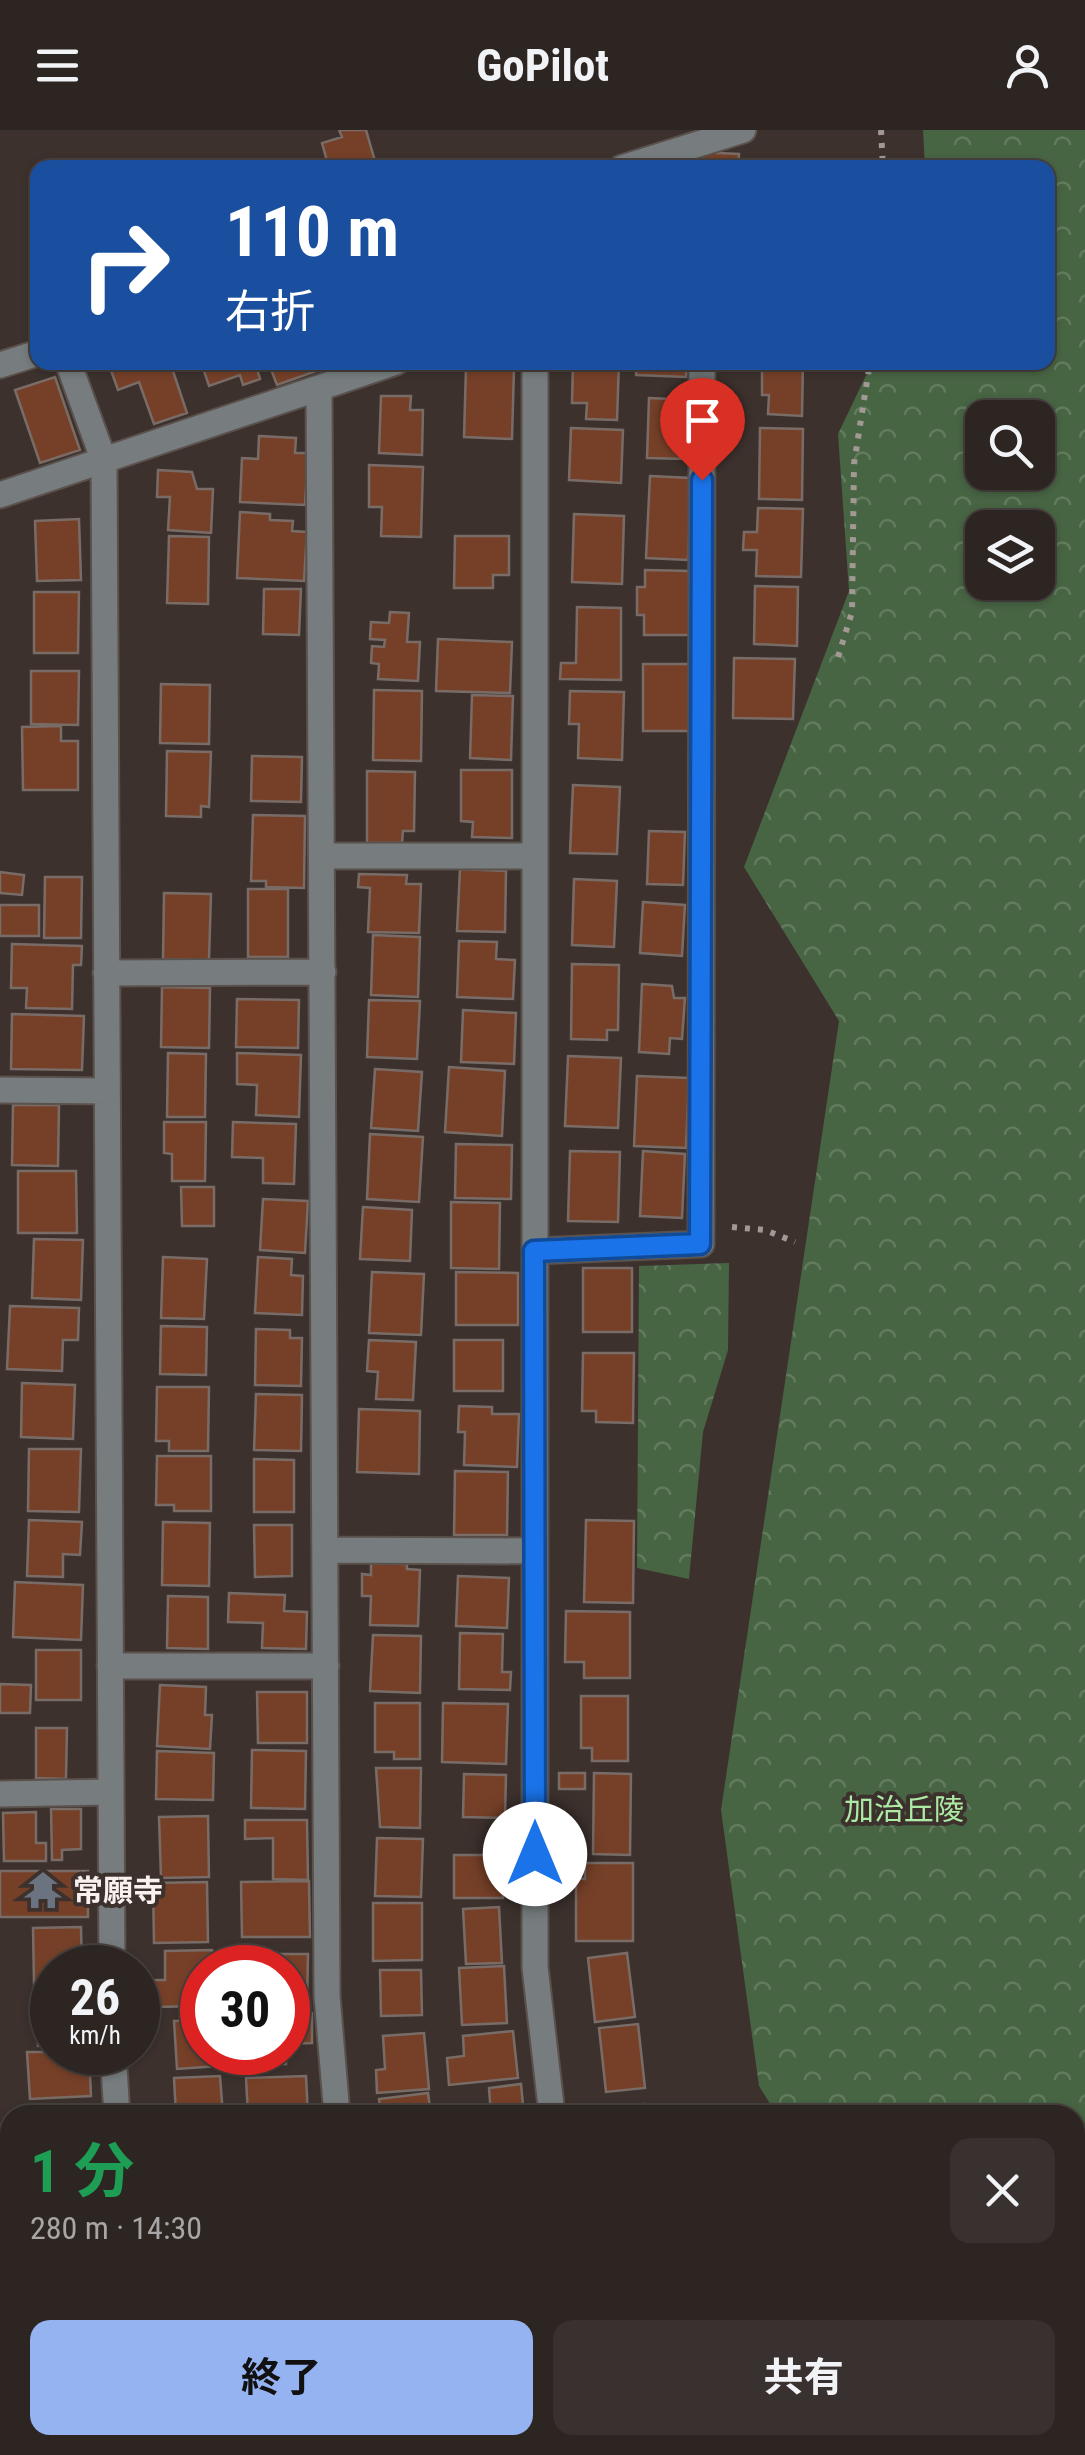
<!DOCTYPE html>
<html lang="ja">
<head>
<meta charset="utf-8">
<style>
	:root { --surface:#2d2522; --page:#39312f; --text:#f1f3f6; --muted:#a7a5a5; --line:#484240; --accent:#95b2f1 }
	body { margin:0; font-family:"Roboto Condensed","Noto Sans JP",sans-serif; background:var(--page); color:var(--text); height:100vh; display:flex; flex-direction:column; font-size:38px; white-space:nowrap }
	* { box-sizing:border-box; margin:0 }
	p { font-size:32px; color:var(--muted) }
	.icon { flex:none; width:55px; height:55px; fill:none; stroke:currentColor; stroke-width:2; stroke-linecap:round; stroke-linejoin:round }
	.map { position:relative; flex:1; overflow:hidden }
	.side { position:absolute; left:0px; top:1975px; width:1085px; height:350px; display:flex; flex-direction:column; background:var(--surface); border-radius:30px 30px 0 0; box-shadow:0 2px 8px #0004,0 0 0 2px var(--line) }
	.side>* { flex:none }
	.hud { position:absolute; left:30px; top:30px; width:1025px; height:210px; border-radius:20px; box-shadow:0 2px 8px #0004,0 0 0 2px var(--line); background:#1a4fa0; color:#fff; overflow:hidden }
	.controls { position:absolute; left:965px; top:270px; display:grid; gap:20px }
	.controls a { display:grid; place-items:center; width:90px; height:90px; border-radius:20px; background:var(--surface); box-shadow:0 2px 8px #0004,0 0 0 2px var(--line); font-size:50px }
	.speed { position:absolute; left:30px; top:1815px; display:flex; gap:20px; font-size:50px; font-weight:700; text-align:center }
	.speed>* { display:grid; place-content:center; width:130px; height:130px; border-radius:50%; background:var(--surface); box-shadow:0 2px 8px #0004,0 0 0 2px var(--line); line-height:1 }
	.speed small { font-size:25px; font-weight:400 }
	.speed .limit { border:15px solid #d22; background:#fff; color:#111 }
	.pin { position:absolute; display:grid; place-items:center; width:85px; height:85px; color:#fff; margin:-102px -42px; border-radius:50% 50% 50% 0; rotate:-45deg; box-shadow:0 0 10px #0007 }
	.pin .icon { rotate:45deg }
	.me { position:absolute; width:110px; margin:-55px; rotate:0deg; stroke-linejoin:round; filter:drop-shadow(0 0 8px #0008) }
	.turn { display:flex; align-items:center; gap:35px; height:210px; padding:0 30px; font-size:45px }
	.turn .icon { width:130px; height:130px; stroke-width:2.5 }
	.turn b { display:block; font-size:70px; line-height:85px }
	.round { display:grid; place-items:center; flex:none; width:105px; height:105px; border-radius:20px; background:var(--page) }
	.overview { display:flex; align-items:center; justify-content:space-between; height:170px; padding:0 30px }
	h1 { font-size:60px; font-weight:700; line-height:75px; color:#1e9e55 }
	.cta { display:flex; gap:20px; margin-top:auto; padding:20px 30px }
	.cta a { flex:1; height:115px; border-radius:20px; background:var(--accent); color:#111; font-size:40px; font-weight:700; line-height:115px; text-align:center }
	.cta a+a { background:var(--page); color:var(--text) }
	header { display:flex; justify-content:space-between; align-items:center; height:130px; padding:0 30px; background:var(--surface); font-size:45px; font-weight:700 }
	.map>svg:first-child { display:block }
	.forest { fill:url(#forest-crowns); fill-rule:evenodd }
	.building { fill:#764028; stroke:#796c67; stroke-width:2.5 }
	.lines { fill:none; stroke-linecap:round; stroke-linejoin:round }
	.minor-casing { stroke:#5a504c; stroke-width:29 }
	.path { stroke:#a29995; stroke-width:6; stroke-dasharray:5 8; stroke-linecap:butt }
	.minor { stroke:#777d7e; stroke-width:25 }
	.route-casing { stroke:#114b97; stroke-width:25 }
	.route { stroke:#1a73e8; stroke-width:18 }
	.labels { text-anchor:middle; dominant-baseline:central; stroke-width:8; stroke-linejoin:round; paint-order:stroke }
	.park-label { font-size:30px; fill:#adeaa4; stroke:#3c312d }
	.poi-label { font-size:30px; font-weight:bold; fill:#f8f1ee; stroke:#3c312d; text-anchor:start }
</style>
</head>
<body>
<header><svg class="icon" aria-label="menu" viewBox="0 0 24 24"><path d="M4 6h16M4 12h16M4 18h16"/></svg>GoPilot<svg class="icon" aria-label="person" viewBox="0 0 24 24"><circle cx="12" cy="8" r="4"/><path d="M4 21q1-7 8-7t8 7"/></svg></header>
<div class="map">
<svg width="1085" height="2325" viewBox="0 0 1085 2325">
	<defs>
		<pattern id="forest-crowns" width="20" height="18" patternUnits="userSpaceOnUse" patternTransform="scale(2.5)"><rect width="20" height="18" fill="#476443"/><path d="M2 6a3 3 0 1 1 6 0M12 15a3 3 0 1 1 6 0" fill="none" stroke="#627b5e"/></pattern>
	</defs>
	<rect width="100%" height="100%" fill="#3c312d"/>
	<path class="forest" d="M 923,0 L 1085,0 L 1085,2282 L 1075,2276 L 1075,1985 L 777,1985 L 759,1956 L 721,1680 L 839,891 L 744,737 L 849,461 L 838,304 L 872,233 L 1048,232 L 1048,38 L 925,37 ZM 982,288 L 1038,288 L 1038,342 L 982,342 ZM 982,398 L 1038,398 L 1038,452 L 982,452 Z
		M 729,1133 L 728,1220 L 703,1302 L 689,1449 L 637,1438 L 639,1136 Z"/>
	<path class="building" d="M 339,0 L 366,0 L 377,38 L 329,38 L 322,13 L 342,7 Z
		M 698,22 L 739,24 L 738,38 L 697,38 Z
		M 108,232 L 170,232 L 187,283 L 154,294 L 139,252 L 118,260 Z
		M 201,232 L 255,232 L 260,249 L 243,255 L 240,245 L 209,256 Z
		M 275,232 L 336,232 L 336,234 L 277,255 L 269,234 Z
		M 573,232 L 619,232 L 617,290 L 586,289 L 587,273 L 572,273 Z
		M 637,232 L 687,232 L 686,247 L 636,245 Z
		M 762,232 L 803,232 L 802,286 L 768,284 L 769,265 L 762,265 Z
		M 466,237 L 514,238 L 512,309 L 464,307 Z
		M 55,247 L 80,320 L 40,333 L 15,260 Z
		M 381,266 L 411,266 L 410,280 L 423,280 L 422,325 L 379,323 Z
		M 649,268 L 691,270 L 688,329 L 647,328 Z
		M 571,298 L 623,300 L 621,353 L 569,350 Z
		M 760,298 L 803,299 L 802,370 L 759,369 Z
		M 259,306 L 296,308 L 295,323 L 308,323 L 305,375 L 240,372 L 242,328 L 258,329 Z
		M 369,335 L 423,337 L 421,407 L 381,406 L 382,377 L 369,377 Z
		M 158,340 L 192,342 L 197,359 L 213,359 L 211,403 L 168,400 L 170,367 L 157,367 Z
		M 650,346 L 691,348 L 688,430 L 646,428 Z
		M 758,378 L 803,379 L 801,447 L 756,446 L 757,420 L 743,420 L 744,402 L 757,402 Z
		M 240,382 L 270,384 L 270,390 L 293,391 L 292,401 L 307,402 L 304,451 L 237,448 Z
		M 574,384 L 624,386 L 622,454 L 572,452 Z
		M 79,389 L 81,450 L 37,451 L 35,391 Z
		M 169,406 L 209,407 L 208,474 L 167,473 Z
		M 455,406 L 509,406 L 509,445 L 493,445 L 493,458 L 454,458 Z
		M 645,440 L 692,441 L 690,505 L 644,505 L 644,485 L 637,485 L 637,457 L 645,457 Z
		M 755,456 L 798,457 L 797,516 L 754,514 Z
		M 264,459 L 301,459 L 299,505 L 263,504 Z
		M 34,462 L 79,462 L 78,523 L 34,523 Z
		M 577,477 L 621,478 L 621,550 L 560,549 L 561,533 L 576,533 Z
		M 390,482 L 409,483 L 407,512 L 420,512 L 418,551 L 378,549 L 379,534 L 371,533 L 372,516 L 384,517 L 385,510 L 370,509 L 371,492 L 389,493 Z
		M 438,509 L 512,512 L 510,563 L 436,561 Z
		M 734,528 L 795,529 L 793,589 L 733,588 Z
		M 643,534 L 692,534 L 692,601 L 643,601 Z
		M 31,541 L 79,541 L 78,595 L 31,594 Z
		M 161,554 L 210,555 L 209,614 L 160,613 Z
		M 374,560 L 422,561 L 421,631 L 373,630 Z
		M 570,561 L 624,562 L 622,630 L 578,628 L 579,594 L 569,594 Z
		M 472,565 L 513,566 L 511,630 L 470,628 Z
		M 61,596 L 61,611 L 78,611 L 78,660 L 23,660 L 22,597 Z
		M 167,621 L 211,622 L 209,677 L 201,676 L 201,687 L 166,686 Z
		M 252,626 L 302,627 L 301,672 L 251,671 Z
		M 461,640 L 512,640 L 512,708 L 472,707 L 473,692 L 461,691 Z
		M 367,641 L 415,642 L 414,701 L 403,701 L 402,713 L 367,713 Z
		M 573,655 L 620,657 L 617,724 L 570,723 Z
		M 253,685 L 305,686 L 304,758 L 266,757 L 266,751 L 251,751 Z
		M 649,701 L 685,702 L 683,755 L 647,754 Z
		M 460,739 L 506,741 L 505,802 L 457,801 Z
		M 0,742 L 24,745 L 22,765 L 0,763 Z
		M 359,744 L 407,745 L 406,754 L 421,754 L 419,803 L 368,802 L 370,758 L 358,757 Z
		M 45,747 L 82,747 L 81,808 L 44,808 Z
		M 574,749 L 617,751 L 614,817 L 572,815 Z
		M 248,759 L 288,759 L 288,827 L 248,827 Z
		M 164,763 L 211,764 L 209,830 L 163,829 Z
		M 643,772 L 685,775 L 682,826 L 640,823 Z
		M 0,775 L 39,775 L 39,806 L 0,806 Z
		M 373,805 L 420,807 L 418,867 L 371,865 Z
		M 459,811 L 497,812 L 496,829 L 515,830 L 513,869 L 457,867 Z
		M 12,814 L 82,816 L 81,835 L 73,835 L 72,879 L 26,878 L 27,858 L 11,858 Z
		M 572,834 L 619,835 L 618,900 L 607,900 L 607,910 L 571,909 Z
		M 642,854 L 672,856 L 674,868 L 685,868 L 682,909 L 670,908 L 669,924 L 639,922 Z
		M 162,857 L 210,858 L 209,918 L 161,917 Z
		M 237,869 L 299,870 L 298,918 L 236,917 Z
		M 369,870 L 420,871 L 417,929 L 367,927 Z
		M 463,880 L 516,883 L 514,934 L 461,932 Z
		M 12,884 L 84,886 L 82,940 L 11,939 Z
		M 168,923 L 206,924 L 205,987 L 167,987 Z
		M 237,923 L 301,925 L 299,987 L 256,985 L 257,955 L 237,954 Z
		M 568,926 L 621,928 L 618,998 L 565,996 Z
		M 449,937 L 505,941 L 502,1006 L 445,1002 Z
		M 375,939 L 422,942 L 418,1001 L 371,998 Z
		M 637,946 L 689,948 L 686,1018 L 634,1016 Z
		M 13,975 L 59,975 L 58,1036 L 12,1035 Z
		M 164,992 L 206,992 L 205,1051 L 172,1051 L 172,1024 L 164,1023 Z
		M 233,992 L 296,994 L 294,1054 L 263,1053 L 263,1028 L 232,1027 Z
		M 370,1004 L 423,1007 L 419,1072 L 367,1069 Z
		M 456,1014 L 512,1015 L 511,1069 L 455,1068 Z
		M 570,1021 L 620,1022 L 618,1092 L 568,1091 Z
		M 643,1021 L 685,1024 L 682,1088 L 640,1086 Z
		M 18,1041 L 76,1041 L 77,1103 L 18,1103 Z
		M 181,1057 L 214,1057 L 214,1096 L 182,1096 Z
		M 263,1069 L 308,1071 L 305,1123 L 260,1120 Z
		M 451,1072 L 500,1073 L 499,1139 L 451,1138 Z
		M 363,1077 L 412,1080 L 410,1131 L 360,1129 Z
		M 34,1109 L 83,1110 L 81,1170 L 32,1168 Z
		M 163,1127 L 207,1129 L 204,1189 L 161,1188 Z
		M 258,1127 L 292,1129 L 291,1145 L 303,1146 L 302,1185 L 255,1183 Z
		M 583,1138 L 632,1138 L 632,1202 L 583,1202 Z
		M 372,1142 L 424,1144 L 421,1205 L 369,1203 Z
		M 456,1142 L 518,1143 L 518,1195 L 456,1195 Z
		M 10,1176 L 79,1178 L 78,1210 L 63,1210 L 62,1241 L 7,1239 Z
		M 161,1196 L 207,1197 L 206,1245 L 160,1244 Z
		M 256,1199 L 290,1200 L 290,1208 L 302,1208 L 301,1256 L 255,1255 Z
		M 369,1210 L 416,1212 L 413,1270 L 376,1269 L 378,1242 L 367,1241 Z
		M 454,1210 L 503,1210 L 503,1261 L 454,1261 Z
		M 583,1223 L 634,1223 L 633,1293 L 596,1292 L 596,1281 L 582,1281 Z
		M 22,1253 L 75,1255 L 73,1309 L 21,1307 Z
		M 157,1257 L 209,1257 L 208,1321 L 169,1321 L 169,1311 L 156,1311 Z
		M 256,1264 L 302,1265 L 301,1321 L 254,1320 Z
		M 459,1276 L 492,1277 L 492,1284 L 519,1284 L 517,1337 L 464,1335 L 465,1302 L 458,1302 Z
		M 359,1279 L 420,1281 L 419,1344 L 357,1342 Z
		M 29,1319 L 81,1319 L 79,1382 L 28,1381 Z
		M 157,1326 L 211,1326 L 211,1381 L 174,1381 L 174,1375 L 156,1375 Z
		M 254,1329 L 294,1330 L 294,1382 L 254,1382 Z
		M 455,1341 L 508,1342 L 507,1405 L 454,1405 Z
		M 29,1390 L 82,1392 L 80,1425 L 63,1424 L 63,1447 L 27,1446 Z
		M 586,1390 L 634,1391 L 633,1473 L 584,1472 Z
		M 163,1392 L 210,1393 L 209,1456 L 162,1455 Z
		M 254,1395 L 292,1395 L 292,1446 L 255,1447 Z
		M 371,1433 L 407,1434 L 407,1439 L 420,1440 L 418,1496 L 370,1495 L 371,1466 L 362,1466 L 362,1444 L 371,1445 Z
		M 458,1446 L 509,1448 L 507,1498 L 456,1496 Z
		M 15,1452 L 83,1455 L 81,1510 L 13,1507 Z
		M 229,1463 L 285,1465 L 284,1481 L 307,1482 L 306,1519 L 262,1518 L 263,1493 L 228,1492 Z
		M 168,1466 L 208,1467 L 208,1519 L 167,1518 Z
		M 566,1481 L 630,1482 L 630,1548 L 584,1548 L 584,1532 L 565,1532 Z
		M 460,1503 L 503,1504 L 502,1542 L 511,1542 L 510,1560 L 459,1559 Z
		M 373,1505 L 421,1506 L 420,1563 L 370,1561 Z
		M 36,1520 L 81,1520 L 81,1570 L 36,1570 Z
		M 0,1554 L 31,1555 L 30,1583 L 0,1583 Z
		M 160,1555 L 206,1557 L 205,1585 L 212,1585 L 210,1619 L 157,1616 Z
		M 257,1562 L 307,1562 L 307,1613 L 258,1613 Z
		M 581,1566 L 628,1566 L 628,1631 L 592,1631 L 592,1618 L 581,1618 Z
		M 375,1573 L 420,1573 L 420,1629 L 394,1629 L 394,1622 L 375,1622 Z
		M 443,1573 L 508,1574 L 506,1634 L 442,1632 Z
		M 36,1598 L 67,1598 L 66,1649 L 36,1648 Z
		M 252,1620 L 306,1621 L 305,1679 L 251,1678 Z
		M 157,1621 L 214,1623 L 213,1670 L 156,1669 Z
		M 376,1638 L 421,1638 L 420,1698 L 380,1697 Z
		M 559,1643 L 585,1643 L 585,1659 L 559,1659 Z
		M 594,1643 L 631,1644 L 630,1725 L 593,1724 Z
		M 464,1644 L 506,1645 L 505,1688 L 463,1687 Z
		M 51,1679 L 81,1679 L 81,1719 L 62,1720 L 62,1730 L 52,1730 Z
		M 36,1682 L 36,1713 L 46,1713 L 46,1731 L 4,1731 L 3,1683 Z
		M 208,1686 L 209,1747 L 161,1748 L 159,1687 Z
		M 245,1690 L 307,1690 L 308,1750 L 273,1749 L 273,1708 L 245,1709 Z
		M 377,1708 L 423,1709 L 421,1767 L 375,1766 Z
		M 454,1725 L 502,1725 L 503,1768 L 454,1768 Z
		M 585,1733 L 633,1733 L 633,1811 L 576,1811 L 576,1748 L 585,1749 Z
		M 0,1741 L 88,1741 L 88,1787 L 0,1787 Z
		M 309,1751 L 310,1807 L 242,1807 L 241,1752 Z
		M 207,1752 L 208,1812 L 154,1813 L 153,1753 Z
		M 373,1773 L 422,1773 L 422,1830 L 373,1831 Z
		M 499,1777 L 502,1833 L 466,1834 L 463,1779 Z
		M 81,1797 L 82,1838 L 52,1838 L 52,1853 L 34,1854 L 33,1798 Z
		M 212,1820 L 212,1838 L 202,1838 L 202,1876 L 153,1877 L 153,1850 L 165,1850 L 165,1821 Z
		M 627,1823 L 635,1887 L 595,1892 L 588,1828 Z
		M 251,1824 L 308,1824 L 307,1876 L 295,1876 L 296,1866 L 288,1866 L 288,1838 L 251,1838 Z
		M 504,1836 L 507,1893 L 462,1895 L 459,1838 Z
		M 380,1840 L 421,1840 L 422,1885 L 381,1886 Z
		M 36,1857 L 52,1857 L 52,1915 L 38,1916 Z
		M 312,1883 L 312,1913 L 288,1914 L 288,1884 Z
		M 202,1890 L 202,1922 L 218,1922 L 219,1936 L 177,1939 L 174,1891 Z
		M 638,1894 L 645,1958 L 606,1962 L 599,1898 Z
		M 513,1901 L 518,1948 L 449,1955 L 447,1928 L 464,1926 L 463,1906 Z
		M 424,1903 L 429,1959 L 377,1963 L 376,1940 L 385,1939 L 383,1906 Z
		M 27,1922 L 89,1922 L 91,1966 L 30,1969 Z
		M 242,1922 L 286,1922 L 286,1934 L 243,1935 Z
		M 220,1946 L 223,1985 L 176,1985 L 174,1948 Z
		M 306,1946 L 308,1985 L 248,1985 L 246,1948 Z
		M 521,1954 L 524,1985 L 491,1985 L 489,1958 Z
		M 428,1963 L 431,1985 L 381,1985 L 379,1969 Z
		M 644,1974 L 646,1985 L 605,1985 L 604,1981 Z
		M 6,2070 L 10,2109 L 0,2110 L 0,2071 Z
		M 10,2113 L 10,2157 L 0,2159 L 0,2115 Z
		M 10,2207 L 10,2275 L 0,2277 L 0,2209 Z
		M 10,2295 L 10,2315 L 56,2315 L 59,2325 L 10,2325 L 3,2297 Z
		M 91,2315 L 147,2315 L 149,2325 L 93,2325 Z
		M 231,2315 L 283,2315 L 286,2325 L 234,2325 Z
		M 468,2315 L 511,2315 L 514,2325 L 472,2325 Z
		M 710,2315 L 761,2315 L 766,2325 L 716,2325 Z"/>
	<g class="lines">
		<g class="minor-casing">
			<path id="minor" d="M 622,38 L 743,0
				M 68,232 L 104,331 L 112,1838
				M 535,232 L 535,1837 L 552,1985
				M 0,235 L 38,223
				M 319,259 L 327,1866 L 337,1985
				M 0,365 L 396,232
				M 322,726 L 535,726
				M 106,843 L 323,842
				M 0,960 L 107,961
				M 535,1121 L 701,1114 L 702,232
				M 326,1420 L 535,1421
				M 110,1536 L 326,1536
				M 0,1664 L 110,1662
				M 113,1922 L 117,1985
				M 0,2190 L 10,2188
				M 178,2315 L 182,2325
				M 408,2315 L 412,2325
				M 645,2315 L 649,2325
				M 898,2315 L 904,2325"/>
		</g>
		<path class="path" d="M 881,0 L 883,38
			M 838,527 L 852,482 L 854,334 L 870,232
			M 732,1097 L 765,1100 L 795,1112"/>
		<use href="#minor" class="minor"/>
	</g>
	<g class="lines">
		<g class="route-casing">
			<path id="route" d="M 535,1724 L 534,1121 L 700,1114 L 702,350"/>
		</g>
		<use href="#route" class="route"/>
	</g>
	<defs>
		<g id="temple-bare" transform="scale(3)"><path d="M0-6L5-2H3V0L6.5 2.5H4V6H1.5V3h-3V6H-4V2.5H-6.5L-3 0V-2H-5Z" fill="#6b7280" stroke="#3c312d" stroke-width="2.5" paint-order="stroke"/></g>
	</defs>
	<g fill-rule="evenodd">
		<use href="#temple-bare" x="43" y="1760"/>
	</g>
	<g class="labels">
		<g class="park-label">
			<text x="904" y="1679">加治丘陵</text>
		</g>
		<g class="poi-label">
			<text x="73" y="1760">常願寺</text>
		</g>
	</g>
</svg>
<div class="controls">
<a><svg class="icon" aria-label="search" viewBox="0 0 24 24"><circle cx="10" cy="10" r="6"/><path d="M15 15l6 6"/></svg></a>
<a><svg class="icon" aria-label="layers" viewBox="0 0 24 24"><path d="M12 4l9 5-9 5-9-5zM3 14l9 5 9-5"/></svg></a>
</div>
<div class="speed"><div>26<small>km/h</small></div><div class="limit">30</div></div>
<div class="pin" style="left:702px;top:350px;background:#d93025"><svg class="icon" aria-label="arrive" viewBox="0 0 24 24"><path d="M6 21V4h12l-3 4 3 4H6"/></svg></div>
<svg class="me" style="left:535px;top:1724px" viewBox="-20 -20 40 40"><circle r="19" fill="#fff"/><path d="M0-13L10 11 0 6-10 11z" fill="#1a73e8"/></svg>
<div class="hud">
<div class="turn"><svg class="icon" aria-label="right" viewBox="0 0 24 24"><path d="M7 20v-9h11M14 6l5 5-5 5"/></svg><div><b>110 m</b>右折</div></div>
</div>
<section class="side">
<div class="overview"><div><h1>1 分</h1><p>280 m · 14:30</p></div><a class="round"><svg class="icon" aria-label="close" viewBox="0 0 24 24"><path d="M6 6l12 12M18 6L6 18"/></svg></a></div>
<div class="cta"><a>終了</a><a>共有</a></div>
</section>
</div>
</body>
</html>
